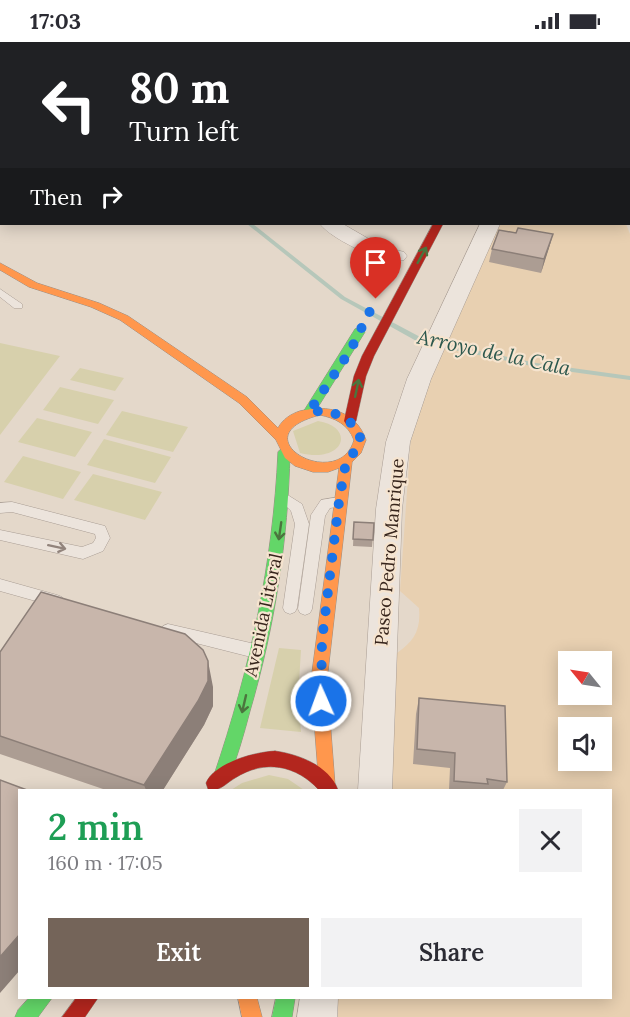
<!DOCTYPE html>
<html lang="en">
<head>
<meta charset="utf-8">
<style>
	:root { --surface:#fff; --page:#f2f2f3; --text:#2b2b33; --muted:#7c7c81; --accent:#746459 }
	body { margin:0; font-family:Lora,serif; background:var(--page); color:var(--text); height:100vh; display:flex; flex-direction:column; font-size:22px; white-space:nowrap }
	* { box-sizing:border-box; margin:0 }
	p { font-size:20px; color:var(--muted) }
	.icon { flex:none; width:33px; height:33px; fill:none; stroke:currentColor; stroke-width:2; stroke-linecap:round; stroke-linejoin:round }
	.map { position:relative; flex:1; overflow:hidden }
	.panel { position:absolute; left:18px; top:747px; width:594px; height:210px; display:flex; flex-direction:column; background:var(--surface); border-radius:0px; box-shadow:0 3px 15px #0003 }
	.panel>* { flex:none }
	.hud { position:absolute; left:0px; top:0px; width:630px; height:183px; box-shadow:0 3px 15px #0003; background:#202124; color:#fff; overflow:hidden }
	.needle { width:39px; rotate:300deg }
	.buttons { position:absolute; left:558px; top:609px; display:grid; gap:12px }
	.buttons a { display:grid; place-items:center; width:54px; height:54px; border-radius:0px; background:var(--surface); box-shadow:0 3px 15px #0003; font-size:30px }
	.pin { position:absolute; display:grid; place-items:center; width:51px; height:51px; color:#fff; margin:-62px -26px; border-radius:50% 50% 50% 0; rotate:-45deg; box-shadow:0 0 6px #0007 }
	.pin .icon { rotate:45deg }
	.me { position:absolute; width:66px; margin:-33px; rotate:358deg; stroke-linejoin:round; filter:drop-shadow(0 0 4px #0008) }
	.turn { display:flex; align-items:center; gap:21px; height:126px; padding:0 30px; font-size:27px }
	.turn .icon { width:78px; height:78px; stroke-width:2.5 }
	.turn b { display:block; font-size:42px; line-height:51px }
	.then { display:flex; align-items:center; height:57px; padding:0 30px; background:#0003; gap:12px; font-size:22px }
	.round { display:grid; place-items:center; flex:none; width:63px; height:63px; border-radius:0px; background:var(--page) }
	.summary { display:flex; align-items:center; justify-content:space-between; height:102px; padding:0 30px }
	h1 { font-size:36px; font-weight:600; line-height:45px; color:#1e9e55 }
	.cta { display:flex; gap:12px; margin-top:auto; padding:12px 30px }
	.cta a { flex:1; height:69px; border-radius:0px; background:var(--accent); color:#fff; font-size:24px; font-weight:600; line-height:69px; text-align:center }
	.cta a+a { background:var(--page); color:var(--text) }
	.status { display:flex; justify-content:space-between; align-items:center; height:42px; padding:0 30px; background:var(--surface); direction:ltr }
	.status svg { height:16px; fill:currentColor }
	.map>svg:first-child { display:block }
	.green { fill:#d7d0ac }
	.sand { fill:#e8d0b1; fill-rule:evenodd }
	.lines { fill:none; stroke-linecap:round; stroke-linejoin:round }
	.stream { fill:#b6c7ba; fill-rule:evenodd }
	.lane-casing { stroke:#a99d94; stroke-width:1 }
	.street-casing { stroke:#a99d94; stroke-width:1 }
	.fast-casing { stroke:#988d84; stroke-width:1 }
	.slow-casing { stroke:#988d84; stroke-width:1 }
	.jam-casing { stroke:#988d84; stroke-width:1 }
	.lane { fill:#ece4dc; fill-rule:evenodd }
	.street { fill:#ece4dc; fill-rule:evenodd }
	.fast { fill:#63d668; fill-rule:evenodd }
	.slow { fill:#ff974d; fill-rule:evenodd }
	.jam { fill:#b3261e; fill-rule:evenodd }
	.wall { fill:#ac9d93 }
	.shaded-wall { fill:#8c7f78 }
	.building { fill:#c8b6ab; stroke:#8c7f78; stroke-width:1.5 }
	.oneway { stroke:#4b753e }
	.oneway2 { stroke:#92847c }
	.route { stroke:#1a73e8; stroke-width:10; stroke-dasharray:0 18 }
	.labels { text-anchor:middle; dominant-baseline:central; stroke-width:4.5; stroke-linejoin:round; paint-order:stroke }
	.street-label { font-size:18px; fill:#37251c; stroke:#f6e4cf }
	.water-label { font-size:20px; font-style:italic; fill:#2b574d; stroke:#f6e4cf }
</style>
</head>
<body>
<div class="status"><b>17:03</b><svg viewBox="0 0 49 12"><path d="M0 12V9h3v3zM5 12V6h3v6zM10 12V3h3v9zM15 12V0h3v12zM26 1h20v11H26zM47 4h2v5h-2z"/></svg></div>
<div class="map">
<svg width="630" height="975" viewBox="0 0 630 975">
	<rect width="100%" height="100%" fill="#e4d8ca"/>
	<path class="green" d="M 0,301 L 60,314 L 0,393 Z
		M 80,326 L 124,336 L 115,349 L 70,338 Z
		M 60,345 L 114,358 L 98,382 L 43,368 Z
		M 122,369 L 188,385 L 173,410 L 106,393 Z
		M 37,376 L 92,390 L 75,415 L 18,400 Z
		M 318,379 C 356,385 345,422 300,411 L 293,389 Z
		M 104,397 L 171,415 L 155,441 L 87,423 Z
		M 23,414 L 81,430 L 63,457 L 4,440 Z
		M 93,432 L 162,450 L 145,478 L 74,458 Z
		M 279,606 L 301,608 L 298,656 L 301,690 L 260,686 Z
		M 269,733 L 288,737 L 304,748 L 231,748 L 242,741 Z"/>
	<path class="sand" d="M 498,182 L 626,182 L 630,192 L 630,975 L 338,975 L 338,956 L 610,956 L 610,748 L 390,748 L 397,611 C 414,599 421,588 419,566 L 400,549 L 411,393 L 429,338 ZM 568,620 L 602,620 L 602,652 L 568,652 ZM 568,686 L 602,686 L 602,718 L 568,718 Z"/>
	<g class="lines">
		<path class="stream" d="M 13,0 L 18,0 L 19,2 L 14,2 Z
			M 247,182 L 253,182 L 345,255 L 424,297 L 536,321 L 630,334 L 630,338 L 536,325 L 420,301 L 341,257 Z"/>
		<g class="lane-casing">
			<path id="lane" d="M 0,247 L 22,262 L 22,266 L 14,266 L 0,255 Z
				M 286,452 L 302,462 L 309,482 L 297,566 L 295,570 L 290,572 L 285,570 L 283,566 L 295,482 L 291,469 L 279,457 Z
				M 339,455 L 346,460 L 344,464 L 330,466 L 325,474 L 312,567 L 310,571 L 305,573 L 300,571 L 298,567 L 311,473 L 321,458 Z
				M 12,460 L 105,484 L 110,496 L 103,509 L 83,517 L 0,498 L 0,488 L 82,505 L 93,501 L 96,496 L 95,492 L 12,470 L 0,471 L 0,461 Z
				M 0,537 L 57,553 L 62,555 L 64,559 L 62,563 L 57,565 L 0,549 Z
				M 168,582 L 255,602 L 260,604 L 262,609 L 260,614 L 255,616 L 168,594 L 163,592 L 161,588 L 163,584 Z"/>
		</g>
		<g class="street-casing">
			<path id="street" d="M 49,0 L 64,0 L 65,2 L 50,2 Z
				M 463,0 L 477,0 L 462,2 Z
				M 567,0 L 581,0 L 566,2 Z
				M 320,182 L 343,182 L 381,204 L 404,210 L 407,214 L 404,218 C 385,223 332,198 320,182 Z
				M 480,182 L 500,182 L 431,337 L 410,400 L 402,467 L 392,748 L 358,748 L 376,467 L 386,400 L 407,337 Z
				M 300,956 L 338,956 L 337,975 L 297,975 Z"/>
		</g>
		<g class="fast-casing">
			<path id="fast" d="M 359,286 L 365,290 L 313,373 L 305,373 L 303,370 L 305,367 L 355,287 Z
				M 284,405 L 290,410 C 288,498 275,584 250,669 C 244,692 237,716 228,739 L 222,741 L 216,739 L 214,733 C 250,627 273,522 278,410 Z
				M 29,956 L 52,956 L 38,975 L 15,975 L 18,968 Z
				M 276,956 L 295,956 L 292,975 L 272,975 Z"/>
		</g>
		<g class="slow-casing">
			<path id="slow" d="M 508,0 L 516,0 L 507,2 Z
				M 0,221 L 37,241 L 99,261 L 128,274 L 247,355 L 278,386 C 283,377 291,372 300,369 C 328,362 356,369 366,398 L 361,411 L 352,420 L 327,638 L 335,743 L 333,748 L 321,748 L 319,743 L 311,638 L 339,426 L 328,430 L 313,430 L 295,424 L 285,416 L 276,398 L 239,361 L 120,278 L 91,265 L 29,245 L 0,228 ZM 320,373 C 335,376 348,382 354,398 C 339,452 236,394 320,373 Z
				M 238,956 L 257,956 L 262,975 L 242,975 Z"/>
		</g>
		<g class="jam-casing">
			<path id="jam" d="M 433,182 L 443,182 L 374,314 L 366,334 L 356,379 L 350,383 L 346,382 L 344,379 L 354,334 L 362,314 Z
				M 275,709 C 298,712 330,724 338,748 L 319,748 C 296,723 265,717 235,736 C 228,740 223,746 215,748 L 208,747 L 206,741 C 214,721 254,710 275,709 Z
				M 76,956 L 98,956 L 85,975 L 62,975 Z"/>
		</g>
		<use href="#lane" class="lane"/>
		<use href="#street" class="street"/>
		<use href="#fast" class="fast"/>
		<use href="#slow" class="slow"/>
		<use href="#jam" class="jam"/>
	</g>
	<path class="wall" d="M 516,191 L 553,192 L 541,231 L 489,220 L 492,207 Z
		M 354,480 L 374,481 L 372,505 L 353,504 Z
		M 0,610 L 213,645 L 213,664 L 204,683 L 163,748 L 106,748 L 0,712 Z
		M 419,656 L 507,740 L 503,748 L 449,748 L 450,726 L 413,722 L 416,672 Z"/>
	<path class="shaded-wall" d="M 553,192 L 549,206 L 541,231 L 544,217 Z
		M 208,619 L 213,645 L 213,664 L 204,683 L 163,748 L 146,748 L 144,743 Z
		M 20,892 L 20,928 L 0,951 L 0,915 Z"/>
	<path class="building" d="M 518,186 L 553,192 L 544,217 L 492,207 L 499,188 L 516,191 Z
		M 354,480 L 374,481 L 373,498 L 353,497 Z
		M 41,550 L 185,592 L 203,608 L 208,619 L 208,639 L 198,659 L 144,743 L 0,694 L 0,610 Z
		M 419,656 L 505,664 L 507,740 L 487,737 L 488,742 L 454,739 L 455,711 L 417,707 Z
		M 0,738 L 27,748 L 20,748 L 20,892 L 0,915 Z"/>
	<defs><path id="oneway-shaft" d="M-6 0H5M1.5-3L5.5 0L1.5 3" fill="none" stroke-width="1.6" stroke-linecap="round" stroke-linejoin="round" transform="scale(1.5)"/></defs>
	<g class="oneway">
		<use href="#oneway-shaft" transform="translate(422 213) rotate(-61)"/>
		<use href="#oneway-shaft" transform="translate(357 346) rotate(-78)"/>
		<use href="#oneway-shaft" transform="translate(280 489) rotate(98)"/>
		<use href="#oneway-shaft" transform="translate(244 662) rotate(103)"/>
	</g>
	<use class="oneway2" href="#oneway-shaft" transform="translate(57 505) rotate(12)"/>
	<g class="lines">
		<path class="route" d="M 321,659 L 322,598 L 339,460 L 346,420 L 359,404 L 360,395 L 357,386 L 341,373 L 320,369 L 309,370 L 350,309 L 376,257"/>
	</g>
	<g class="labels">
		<g class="street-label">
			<text transform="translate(389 510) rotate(-85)">Paseo Pedro Manrique</text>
			<text transform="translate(263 573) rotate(-78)">Avenida Litoral</text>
		</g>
		<g class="water-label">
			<text transform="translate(494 310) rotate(12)">Arroyo de la Cala</text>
		</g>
	</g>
</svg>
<div class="buttons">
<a><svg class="needle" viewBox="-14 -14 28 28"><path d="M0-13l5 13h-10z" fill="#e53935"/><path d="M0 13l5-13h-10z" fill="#7c7c81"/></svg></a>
<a><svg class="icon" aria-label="sound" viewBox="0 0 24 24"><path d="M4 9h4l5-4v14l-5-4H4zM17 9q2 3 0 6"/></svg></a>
</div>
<div class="pin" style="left:376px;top:257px;background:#d93025"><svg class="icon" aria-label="arrive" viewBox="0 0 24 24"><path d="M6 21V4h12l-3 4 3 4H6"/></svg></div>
<svg class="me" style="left:321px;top:659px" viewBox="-20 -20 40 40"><circle r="17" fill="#1a73e8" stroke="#fff" stroke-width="3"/><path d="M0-11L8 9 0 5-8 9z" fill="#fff"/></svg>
<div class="hud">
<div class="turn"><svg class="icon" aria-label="left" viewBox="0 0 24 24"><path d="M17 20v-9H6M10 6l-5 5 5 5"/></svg><div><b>80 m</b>Turn left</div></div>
<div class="then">Then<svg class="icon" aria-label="right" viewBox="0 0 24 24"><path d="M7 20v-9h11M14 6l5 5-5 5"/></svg></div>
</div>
<section class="panel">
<div class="summary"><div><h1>2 min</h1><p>160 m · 17:05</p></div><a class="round"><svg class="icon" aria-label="close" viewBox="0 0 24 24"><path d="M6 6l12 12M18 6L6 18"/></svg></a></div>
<div class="cta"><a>Exit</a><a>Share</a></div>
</section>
</div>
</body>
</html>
